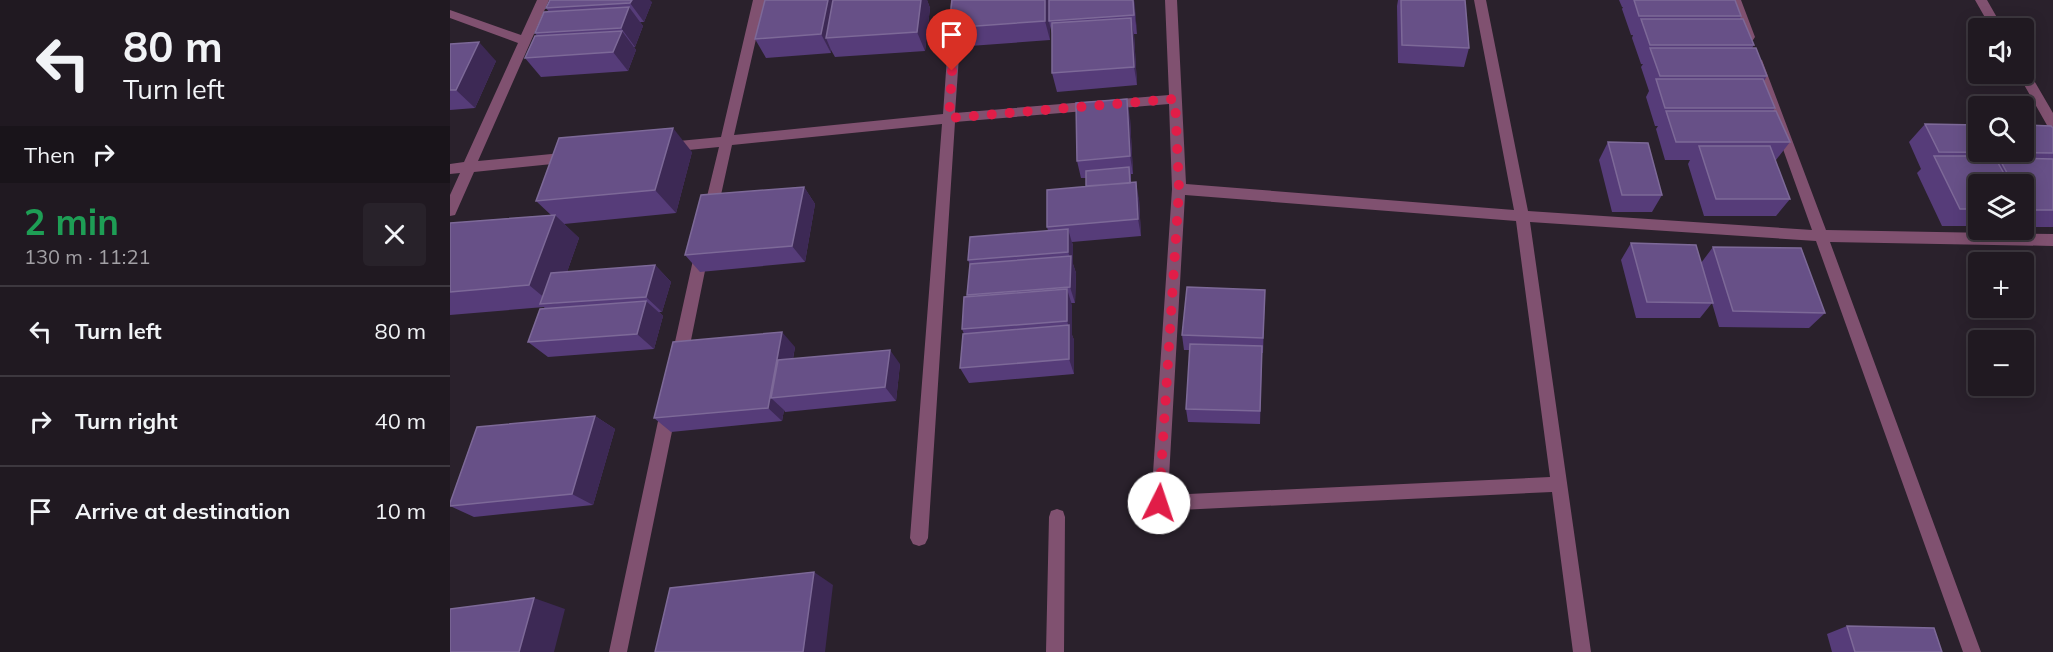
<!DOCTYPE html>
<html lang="en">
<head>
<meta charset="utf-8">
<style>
	:root { --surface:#201921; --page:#28222a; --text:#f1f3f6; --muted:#a2a0a5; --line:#3d383f }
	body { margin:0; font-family:Mulish,sans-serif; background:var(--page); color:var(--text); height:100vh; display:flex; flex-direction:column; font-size:22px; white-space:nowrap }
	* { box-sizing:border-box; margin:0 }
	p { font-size:20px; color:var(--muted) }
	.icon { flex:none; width:33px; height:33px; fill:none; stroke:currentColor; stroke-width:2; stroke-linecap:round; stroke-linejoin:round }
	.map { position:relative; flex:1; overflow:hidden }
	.sheet { display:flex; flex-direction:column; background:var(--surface); width:450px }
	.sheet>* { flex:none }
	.banner { background:#201921; color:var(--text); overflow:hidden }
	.controls { position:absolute; left:1518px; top:18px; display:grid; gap:12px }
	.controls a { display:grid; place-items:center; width:66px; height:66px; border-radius:6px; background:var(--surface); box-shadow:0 3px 15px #0003,0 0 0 2px var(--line); font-size:30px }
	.pin { position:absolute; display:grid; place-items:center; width:51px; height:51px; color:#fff; margin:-62px -26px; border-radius:50% 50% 50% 0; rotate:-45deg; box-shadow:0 0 6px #0007 }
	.pin .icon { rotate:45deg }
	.me { position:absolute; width:66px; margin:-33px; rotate:4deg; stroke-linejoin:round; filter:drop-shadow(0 0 4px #0008) }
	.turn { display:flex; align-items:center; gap:21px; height:126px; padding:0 24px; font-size:27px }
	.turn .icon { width:78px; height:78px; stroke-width:2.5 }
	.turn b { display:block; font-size:42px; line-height:51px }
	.then { display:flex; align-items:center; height:57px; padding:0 24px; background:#0003; gap:12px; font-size:22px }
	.round { display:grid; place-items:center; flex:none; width:63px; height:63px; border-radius:6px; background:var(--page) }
	.summary { display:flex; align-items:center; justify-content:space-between; height:102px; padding:0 24px }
	h1 { font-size:36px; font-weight:700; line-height:45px; color:#1e9e55 }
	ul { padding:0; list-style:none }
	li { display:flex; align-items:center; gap:18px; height:90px; padding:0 24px; border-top:2px solid var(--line) }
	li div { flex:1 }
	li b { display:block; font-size:22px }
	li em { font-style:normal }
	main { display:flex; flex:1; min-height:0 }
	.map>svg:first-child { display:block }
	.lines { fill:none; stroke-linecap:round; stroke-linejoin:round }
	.minor { fill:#805170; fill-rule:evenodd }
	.wall { fill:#563c79 }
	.shaded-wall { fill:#3d2955 }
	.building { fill:#675087; stroke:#7d6998; stroke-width:1.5 }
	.route { stroke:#e11d48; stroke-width:10; stroke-dasharray:0 18 }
</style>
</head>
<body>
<main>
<section class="sheet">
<div class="banner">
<div class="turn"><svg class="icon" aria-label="left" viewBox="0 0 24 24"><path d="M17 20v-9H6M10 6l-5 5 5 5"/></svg><div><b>80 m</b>Turn left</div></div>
<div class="then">Then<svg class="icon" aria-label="right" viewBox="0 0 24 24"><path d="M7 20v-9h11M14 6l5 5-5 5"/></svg></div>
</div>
<div class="summary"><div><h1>2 min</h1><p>130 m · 11:21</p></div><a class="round"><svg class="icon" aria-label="close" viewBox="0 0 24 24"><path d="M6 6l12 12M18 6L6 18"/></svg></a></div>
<ul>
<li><svg class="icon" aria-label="left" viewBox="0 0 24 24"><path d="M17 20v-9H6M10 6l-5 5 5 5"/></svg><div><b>Turn left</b></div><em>80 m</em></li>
<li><svg class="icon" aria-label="right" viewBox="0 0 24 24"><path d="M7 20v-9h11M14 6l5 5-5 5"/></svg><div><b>Turn right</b></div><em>40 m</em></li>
<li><svg class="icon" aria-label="arrive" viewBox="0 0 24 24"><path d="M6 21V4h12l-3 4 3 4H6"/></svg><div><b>Arrive at destination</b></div><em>10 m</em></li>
</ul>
</section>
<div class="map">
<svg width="1603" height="652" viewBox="0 0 1603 652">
	<rect width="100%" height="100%" fill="#2a212c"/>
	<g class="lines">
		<path class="minor" d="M 87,0 L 99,0 L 28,161 L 122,152 L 129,157 L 122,162 L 24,172 L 5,215 L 0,216 L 0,195 L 10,173 L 0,174 L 0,164 L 14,162 L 68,43 L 0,18 L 0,10 L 71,35 Z
			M 303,0 L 315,0 L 284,135 L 493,114 L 501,0 L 513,0 L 505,113 L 719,95 L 715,0 L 727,0 L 736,184 L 1064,210 L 1024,0 L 1036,0 L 1078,211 L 1362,230 L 1302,63 L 1308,59 L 1312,60 L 1376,230 L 1603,234 L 1603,246 L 1380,242 L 1531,652 L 1513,652 L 1366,241 L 1080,222 L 1141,652 L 1123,652 L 1102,492 L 709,511 L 703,509 L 701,503 L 722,189 L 719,104 L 505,122 L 478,538 L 475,544 L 469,546 L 463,544 L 460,538 L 492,124 L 282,145 L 267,213 L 260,218 L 255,217 L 253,213 L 269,147 L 218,152 L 211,147 L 218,142 L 271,137 ZM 735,195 L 1066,221 L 1100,477 L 718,495 Z
			M 1279,0 L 1291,0 L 1305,37 L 1303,40 L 1295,40 Z
			M 1525,0 L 1537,0 L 1553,28 L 1541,28 Z
			M 1574,69 L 1578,70 L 1603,113 L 1603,129 L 1598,127 L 1568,74 L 1574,74 Z
			M 252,245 L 257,247 L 259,251 L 237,360 L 234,365 L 229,367 L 224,365 L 221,360 L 245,251 L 247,247 Z
			M 219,400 L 225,402 L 227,407 L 177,652 L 159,652 L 211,407 L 213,402 Z
			M 607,509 L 613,511 L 615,517 L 614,652 L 596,652 L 599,517 L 601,511 Z"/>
	</g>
	<path class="wall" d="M 100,0 L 202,2 L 194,22 L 190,22 L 193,26 L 185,47 L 184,47 L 186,50 L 178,71 L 91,77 L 75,58 L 87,36 L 85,33 L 99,12 L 96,8 Z
		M 315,0 L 382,0 L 383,2 L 383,0 L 477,0 L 480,8 L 475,51 L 385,57 L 381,50 L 381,53 L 316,58 L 305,39 Z
		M 502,0 L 684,0 L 687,34 L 684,34 L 687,85 L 607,92 L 602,73 L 602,34 L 600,26 L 600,40 L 506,47 L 499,28 Z
		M 948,0 L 1015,0 L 1019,48 L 1014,67 L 948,63 L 947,6 Z
		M 1169,0 L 1285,0 L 1291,16 L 1290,19 L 1304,45 L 1302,48 L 1317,76 L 1314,81 L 1325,108 L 1323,111 L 1340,142 L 1326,160 L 1325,160 L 1340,199 L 1326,216 L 1254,216 L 1238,164 L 1240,160 L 1215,160 L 1206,129 L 1208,126 L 1205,126 L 1196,97 L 1199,91 L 1191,67 L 1193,64 L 1191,64 L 1182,38 L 1183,35 L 1181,35 L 1172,9 L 1173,7 L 1172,7 Z
		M 0,44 L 46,61 L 25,108 L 0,110 Z
		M 680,118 L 683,174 L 681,174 L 681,183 L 689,199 L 691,236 L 622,242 L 623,246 L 623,264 L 626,273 L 625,303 L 621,303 L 622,335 L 624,340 L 624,374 L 519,383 L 510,368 L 514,334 L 512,329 L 518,297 L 517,295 L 520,265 L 518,260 L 598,231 L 597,227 L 636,186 L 636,178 L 631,178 L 627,161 Z
		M 1475,124 L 1603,153 L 1603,227 L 1574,227 L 1574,184 L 1528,184 L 1528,226 L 1492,226 L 1467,173 L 1471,169 L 1459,142 Z
		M 1158,142 L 1212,195 L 1202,212 L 1162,212 L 1149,160 Z
		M 242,152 L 226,213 L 114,224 L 129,238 L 117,272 L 205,265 L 221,282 L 212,312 L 209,312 L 213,316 L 204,349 L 98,357 L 78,342 L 95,309 L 94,307 L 0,315 L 0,223 L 101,215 L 86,201 Z
		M 354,187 L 365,204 L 355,262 L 250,272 L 235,255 Z
		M 1181,243 L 1251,263 L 1263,247 L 1375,313 L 1359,328 L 1269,327 L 1262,303 L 1250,318 L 1186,318 L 1171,260 Z
		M 815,290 L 813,353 L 812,353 L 810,424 L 738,422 L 736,409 L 740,350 L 734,350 L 732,335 Z
		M 345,347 L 343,359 L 450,364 L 446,401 L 335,412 L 334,410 L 332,421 L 221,432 L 204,418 Z
		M 145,416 L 165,429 L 143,505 L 24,517 L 0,506 L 0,503 Z
		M 1397,626 L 1492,652 L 1382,652 L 1377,634 Z"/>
	<path class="shaded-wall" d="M 182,0 L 200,0 L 202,2 L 194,22 L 180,3 Z
		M 378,0 L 382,0 L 389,13 L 376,38 L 381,50 L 381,53 L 371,34 Z
		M 471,0 L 477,0 L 480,8 L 475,51 L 467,32 Z
		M 595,0 L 600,0 L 599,21 L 600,26 L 600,40 L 595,21 Z
		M 683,0 L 684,0 L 685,6 L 687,34 Z
		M 179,7 L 193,26 L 185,47 L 171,28 Z
		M 681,18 L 684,36 L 687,85 L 684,67 Z
		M 172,31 L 186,50 L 178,71 L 163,52 Z
		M 29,42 L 46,61 L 25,108 L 6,90 Z
		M 677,99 L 680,118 L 683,174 L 680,156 Z
		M 223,128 L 242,152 L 226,213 L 205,190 Z
		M 686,182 L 689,199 L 691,236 L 688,219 Z
		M 354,187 L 365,204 L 355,262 L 342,246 Z
		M 105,215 L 129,238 L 106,303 L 102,304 L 79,285 Z
		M 618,229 L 623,246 L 623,264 L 626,273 L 625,303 L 620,287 L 621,260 L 618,252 Z
		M 205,265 L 221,282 L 212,312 L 196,297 Z
		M 617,289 L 622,305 L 622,335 L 624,340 L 624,374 L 619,359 L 619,327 L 617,321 Z
		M 196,301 L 213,316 L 204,349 L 187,334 Z
		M 332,332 L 345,347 L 336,396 L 321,398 L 334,410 L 332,421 L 318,408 Z
		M 440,350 L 450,364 L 446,401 L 435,387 Z
		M 145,416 L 165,429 L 143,505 L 122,494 Z
		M 364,572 L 383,585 L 375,652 L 353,652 Z
		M 84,598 L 115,609 L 104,652 L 69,652 Z"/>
	<path class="building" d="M 100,0 L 182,0 L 180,3 L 96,8 Z
		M 315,0 L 378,0 L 371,34 L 305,39 Z
		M 383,0 L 471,0 L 467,32 L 376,38 Z
		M 502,0 L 595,0 L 595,21 L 499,28 Z
		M 599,0 L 683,0 L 684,15 L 599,21 Z
		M 951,0 L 1015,0 L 1019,48 L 952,45 Z
		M 1184,0 L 1285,0 L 1291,16 L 1189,16 Z
		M 179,7 L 171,28 L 85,33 L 94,12 Z
		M 681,18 L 684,67 L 602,73 L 602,23 Z
		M 1191,19 L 1293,19 L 1304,45 L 1200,45 Z
		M 172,31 L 163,52 L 75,58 L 85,36 Z
		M 29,42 L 6,90 L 0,90 L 0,44 Z
		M 1200,48 L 1306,48 L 1317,76 L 1210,76 Z
		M 1206,79 L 1313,79 L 1325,108 L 1215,108 Z
		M 677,99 L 680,156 L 627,161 L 626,103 Z
		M 1216,111 L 1326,111 L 1340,142 L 1226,142 Z
		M 1475,124 L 1528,125 L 1528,152 L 1574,152 L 1574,125 L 1601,126 L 1603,128 L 1603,153 L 1489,152 Z
		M 223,128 L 205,190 L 86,201 L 109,138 Z
		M 1158,142 L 1198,143 L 1212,195 L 1172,195 Z
		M 1249,146 L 1320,146 L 1340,199 L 1266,199 Z
		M 1484,156 L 1544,156 L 1560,184 L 1528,184 L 1528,209 L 1510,209 Z
		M 1549,158 L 1603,159 L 1603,210 L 1577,210 L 1574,203 L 1574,184 L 1563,184 Z
		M 679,167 L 680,183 L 636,186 L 636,171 Z
		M 686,182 L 688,219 L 597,227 L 597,190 Z
		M 354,187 L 342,246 L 235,255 L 251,195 Z
		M 105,215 L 79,285 L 0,292 L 0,223 Z
		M 618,229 L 618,252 L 518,260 L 520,237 Z
		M 1181,243 L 1246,245 L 1263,303 L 1197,302 Z
		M 1263,247 L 1351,248 L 1375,313 L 1283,311 Z
		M 621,256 L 620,287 L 517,295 L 520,264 Z
		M 205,265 L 196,297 L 90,304 L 101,273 Z
		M 737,287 L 815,290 L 813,338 L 732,335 Z
		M 617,289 L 617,321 L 512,329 L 514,297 Z
		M 196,301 L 187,334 L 78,342 L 90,309 Z
		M 619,325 L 619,359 L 510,368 L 513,334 Z
		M 332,332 L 318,408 L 204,418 L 223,342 Z
		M 740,344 L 812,346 L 810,411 L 736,409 Z
		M 440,350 L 435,387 L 321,398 L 328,360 Z
		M 145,416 L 122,494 L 0,506 L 0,503 L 27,427 Z
		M 364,572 L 353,652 L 205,652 L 220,588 Z
		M 84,598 L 69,652 L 0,652 L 0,609 Z
		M 1397,626 L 1484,628 L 1492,652 L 1405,652 Z"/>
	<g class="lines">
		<path class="route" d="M 502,71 L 499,118 L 725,99 L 729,189 L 709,503"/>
	</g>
</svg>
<div class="controls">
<a><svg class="icon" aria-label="sound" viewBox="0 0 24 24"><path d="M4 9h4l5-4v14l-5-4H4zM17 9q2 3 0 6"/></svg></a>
<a><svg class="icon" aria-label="search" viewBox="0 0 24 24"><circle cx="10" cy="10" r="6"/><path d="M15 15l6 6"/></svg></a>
<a><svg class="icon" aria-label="layers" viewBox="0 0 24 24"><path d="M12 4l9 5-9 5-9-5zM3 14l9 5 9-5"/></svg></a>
<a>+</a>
<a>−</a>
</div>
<div class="pin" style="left:502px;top:71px;background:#d93025"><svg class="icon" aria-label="arrive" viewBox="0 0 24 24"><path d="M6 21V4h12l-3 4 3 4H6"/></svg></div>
<svg class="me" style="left:709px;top:503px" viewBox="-20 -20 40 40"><circle r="19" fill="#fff"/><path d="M0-13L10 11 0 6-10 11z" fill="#e11d48"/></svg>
</div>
</main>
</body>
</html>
